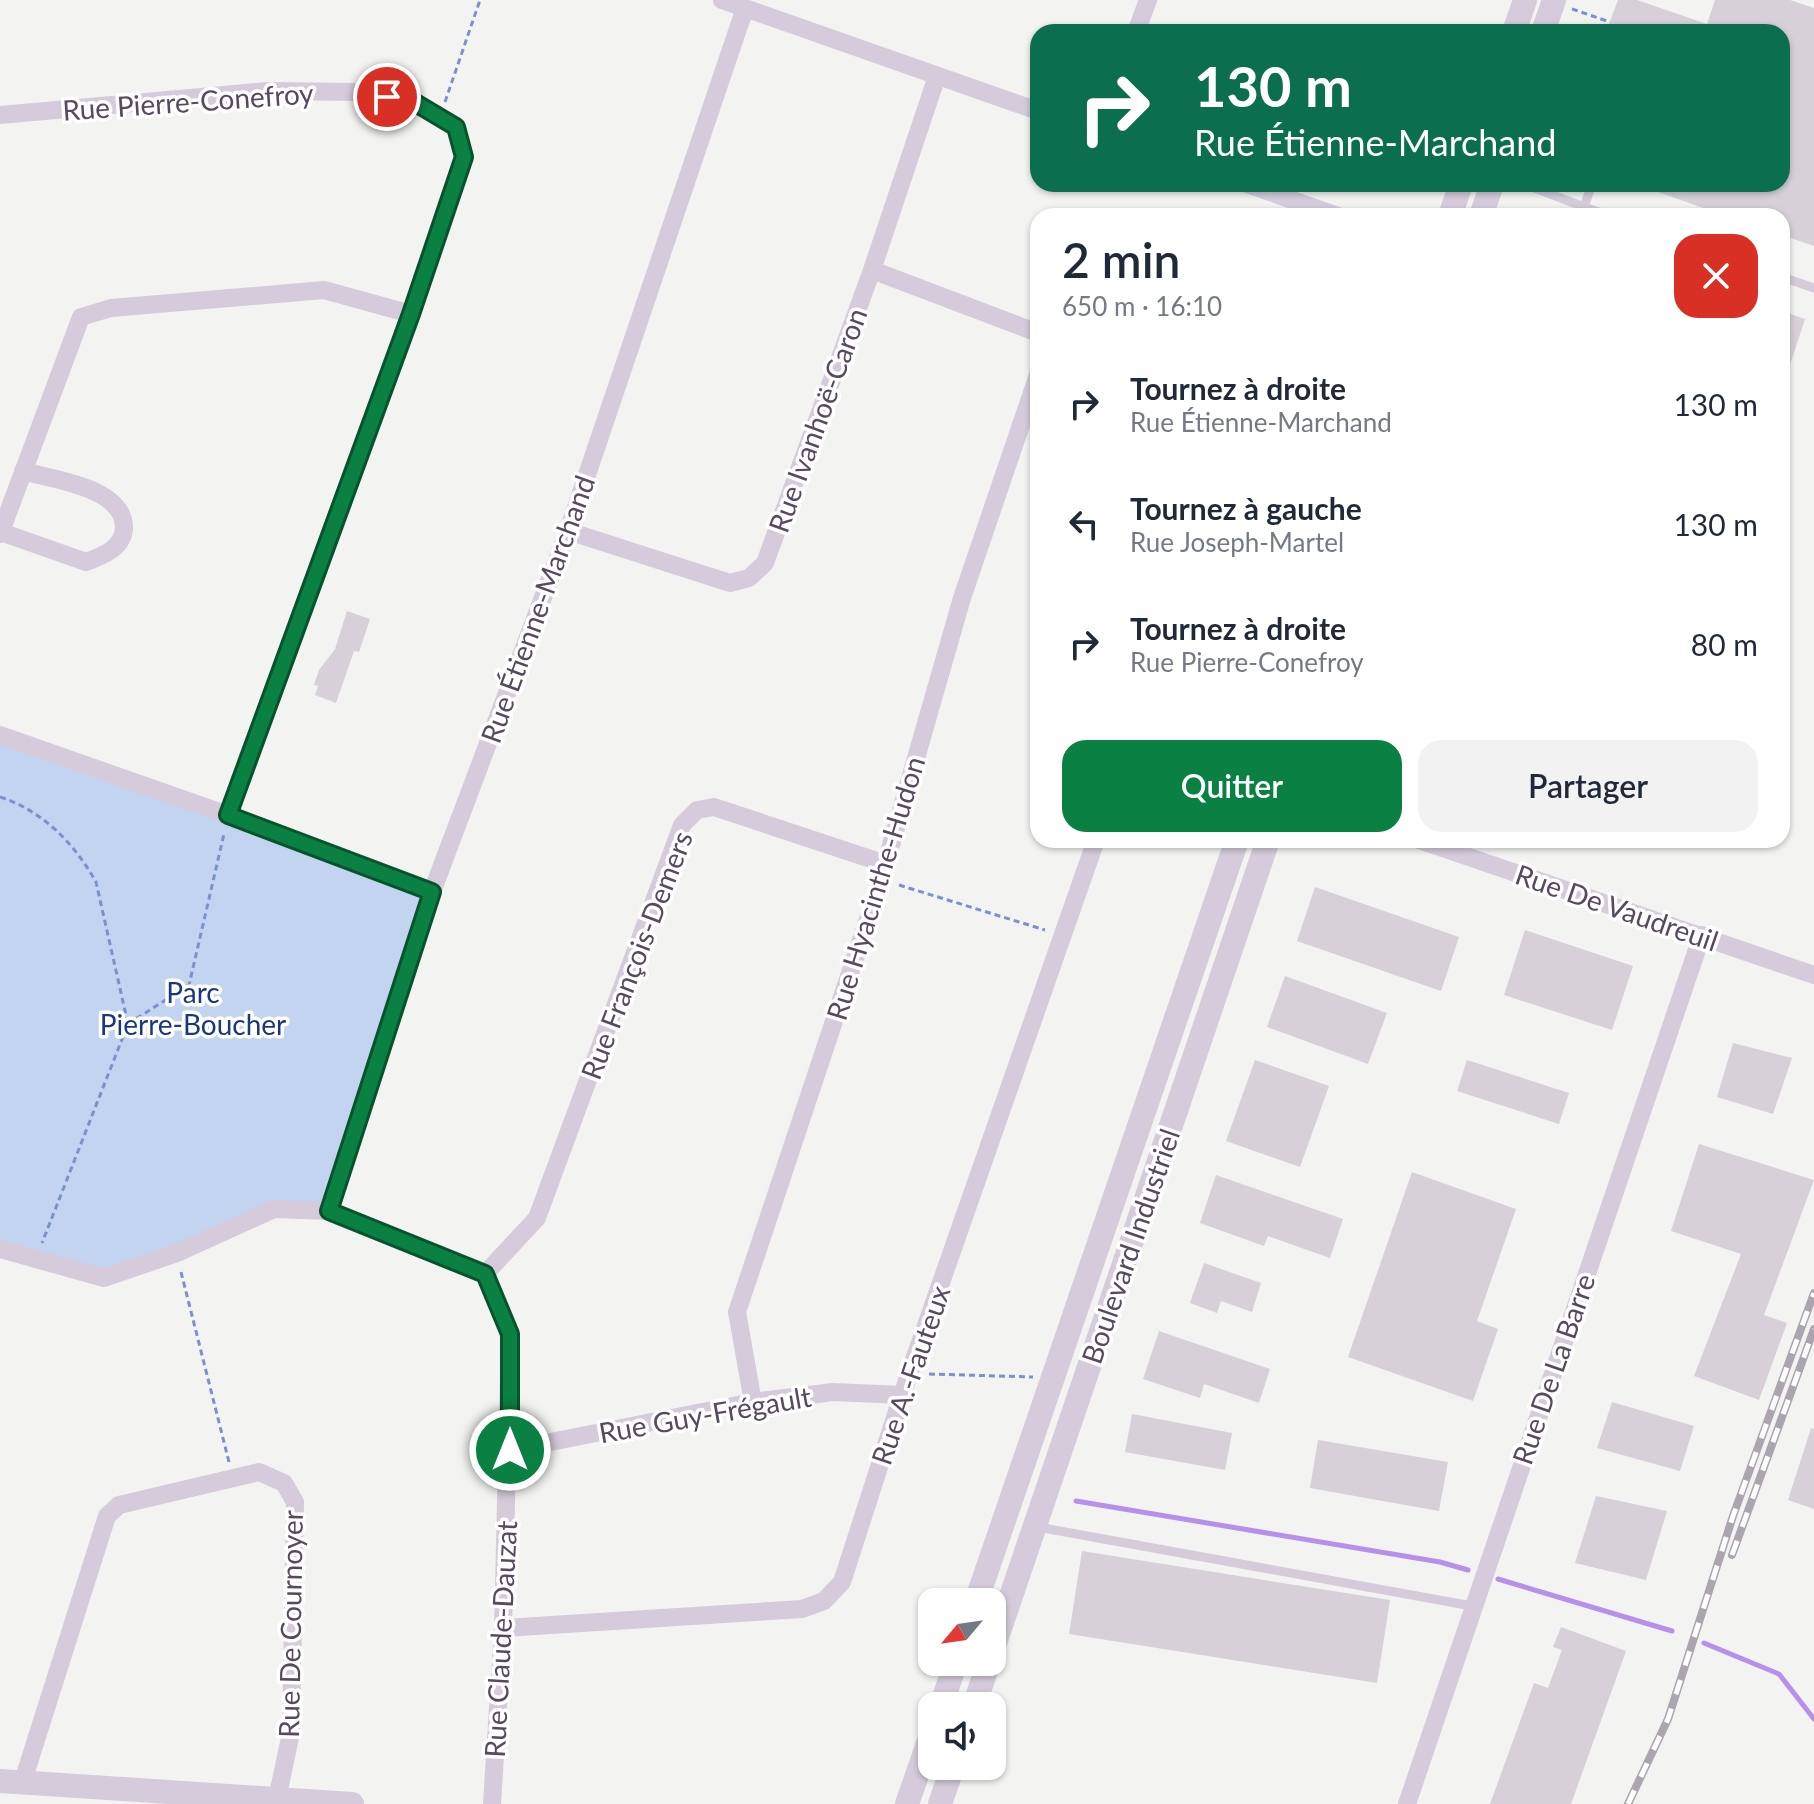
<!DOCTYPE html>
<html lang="fr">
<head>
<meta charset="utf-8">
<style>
	:root { --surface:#fff; --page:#f2f2f3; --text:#1f2937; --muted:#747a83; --accent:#0b8043 }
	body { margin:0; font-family:Lato,sans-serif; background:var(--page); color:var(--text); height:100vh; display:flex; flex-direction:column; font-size:30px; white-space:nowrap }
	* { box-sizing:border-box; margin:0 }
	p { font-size:26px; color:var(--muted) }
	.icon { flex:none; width:44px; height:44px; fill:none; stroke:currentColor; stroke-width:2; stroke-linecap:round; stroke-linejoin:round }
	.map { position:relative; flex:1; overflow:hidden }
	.drawer { position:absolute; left:1030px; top:208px; width:760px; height:640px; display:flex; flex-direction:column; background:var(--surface); border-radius:24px; box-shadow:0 2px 6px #0004 }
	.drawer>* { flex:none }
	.top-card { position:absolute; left:1030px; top:24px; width:760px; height:168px; border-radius:24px; box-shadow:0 2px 6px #0004; background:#0b6e4f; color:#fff; overflow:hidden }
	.needle { width:52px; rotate:241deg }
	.tools { position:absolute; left:918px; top:1588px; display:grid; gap:16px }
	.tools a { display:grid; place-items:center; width:88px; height:88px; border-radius:16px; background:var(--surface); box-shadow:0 2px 6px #0004; font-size:40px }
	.pin { position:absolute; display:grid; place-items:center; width:68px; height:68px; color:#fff; margin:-34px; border:4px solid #fff; border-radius:50%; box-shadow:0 2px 8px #0007 }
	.me { position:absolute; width:88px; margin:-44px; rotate:0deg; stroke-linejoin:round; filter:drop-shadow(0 0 6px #0008) }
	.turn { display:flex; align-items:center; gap:28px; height:168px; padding:0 32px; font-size:36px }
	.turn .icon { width:104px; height:104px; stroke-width:2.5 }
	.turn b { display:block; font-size:56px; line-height:68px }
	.round { display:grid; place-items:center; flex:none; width:84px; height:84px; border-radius:24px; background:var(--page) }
	.overview { display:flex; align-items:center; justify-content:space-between; height:136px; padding:0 32px }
	h1 { font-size:48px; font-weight:600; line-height:60px }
	.button { display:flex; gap:16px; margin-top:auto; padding:16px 32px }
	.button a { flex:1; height:92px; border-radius:24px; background:var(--accent); color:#fff; font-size:32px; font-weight:600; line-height:92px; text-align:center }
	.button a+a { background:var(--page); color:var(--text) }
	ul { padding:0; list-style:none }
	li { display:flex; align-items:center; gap:24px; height:120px; padding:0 32px }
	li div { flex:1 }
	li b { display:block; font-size:30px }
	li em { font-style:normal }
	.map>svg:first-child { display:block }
	.green { fill:#c2d4ef }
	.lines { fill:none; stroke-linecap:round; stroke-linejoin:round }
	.stream { stroke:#b690ea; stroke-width:5 }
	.building { fill:#d7d0d8 }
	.path { stroke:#7a92cc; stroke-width:3; stroke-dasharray:6 4; stroke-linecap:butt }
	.service { stroke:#d5cbda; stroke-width:9 }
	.minor { stroke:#d5cbda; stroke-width:18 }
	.tertiary { stroke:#d5cbda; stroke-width:24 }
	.rail-casing { stroke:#aca4ae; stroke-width:8 }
	.rail { stroke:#fff; stroke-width:5; stroke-dasharray:15; stroke-linecap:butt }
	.route-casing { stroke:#07532c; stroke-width:20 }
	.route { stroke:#0b8043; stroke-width:14 }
	.labels { text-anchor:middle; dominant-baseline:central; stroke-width:7; stroke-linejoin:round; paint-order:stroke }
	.street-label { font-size:28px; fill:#58495e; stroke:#fff }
	.park-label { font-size:28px; fill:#1a387f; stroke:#fff }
</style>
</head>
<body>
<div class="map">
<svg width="1814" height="1804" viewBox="0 0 1814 1804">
	<rect width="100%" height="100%" fill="#f3f3f1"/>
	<path class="green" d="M 0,735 L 432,892 L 329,1211 L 274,1209 L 104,1278 L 0,1249 Z"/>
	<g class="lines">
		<path class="stream" d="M 1076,1501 L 1440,1562 L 1468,1570
			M 1498,1579 L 1672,1631
			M 1704,1643 L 1779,1674 L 1814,1719"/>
	</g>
	<path class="building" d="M 1618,0 L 1637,0 L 1707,24 L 1715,0 L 1790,0 L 1814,8 L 1814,246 L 1782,235 L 1782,216 L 1726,216 L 1641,186 L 1782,184 L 1782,32 L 1606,32 Z
		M 1782,311 L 1805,319 L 1785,380 L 1782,379 Z
		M 347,611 L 370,619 L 359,652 L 354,651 L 336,703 L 315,695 L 318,686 L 314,685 L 319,670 L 335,649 Z
		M 1315,887 L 1459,937 L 1441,991 L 1297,941 Z
		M 1525,930 L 1633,966 L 1612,1030 L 1504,995 Z
		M 1285,976 L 1387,1013 L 1368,1064 L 1267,1027 Z
		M 1733,1043 L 1792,1058 L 1773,1114 L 1717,1097 Z
		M 1255,1060 L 1329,1086 L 1300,1167 L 1226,1141 Z
		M 1467,1060 L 1569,1093 L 1559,1124 L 1457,1091 Z
		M 1699,1144 L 1814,1180 L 1764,1315 L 1787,1323 L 1759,1400 L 1694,1376 L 1741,1254 L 1671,1231 Z
		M 1412,1172 L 1516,1209 L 1477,1321 L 1498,1329 L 1473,1401 L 1348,1357 Z
		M 1216,1175 L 1343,1219 L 1330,1258 L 1268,1236 L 1264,1246 L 1200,1223 Z
		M 1204,1263 L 1261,1283 L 1252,1312 L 1221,1301 L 1217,1313 L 1190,1303 Z
		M 1159,1331 L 1270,1369 L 1259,1403 L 1204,1384 L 1200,1398 L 1143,1379 Z
		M 1612,1402 L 1694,1426 L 1680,1471 L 1597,1448 Z
		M 1132,1414 L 1232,1433 L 1225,1470 L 1125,1452 Z
		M 1811,1428 L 1814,1429 L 1814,1509 L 1788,1500 Z
		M 1318,1440 L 1448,1462 L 1439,1511 L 1310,1488 Z
		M 1596,1496 L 1667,1511 L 1646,1580 L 1575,1563 Z
		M 1082,1551 L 1390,1600 L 1377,1683 L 1069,1634 Z
		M 1561,1627 L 1626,1651 L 1571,1804 L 1490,1804 L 1534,1683 L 1548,1688 L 1562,1650 L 1553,1647 Z"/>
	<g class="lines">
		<path class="path" d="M 1572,9 L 1610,22
			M 445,102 L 480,0
			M 0,797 C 43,811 74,843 96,882 L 128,1024 L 42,1243
			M 899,885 L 1045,930
			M 128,1024 L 189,985 L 224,834
			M 181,1272 L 229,1462
			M 929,1374 L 1033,1377"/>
		<path class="service" d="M 1524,184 L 1584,207
			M 1592,184 L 1584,207 L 1611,216
			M 1782,277 L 1814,288
			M 1038,1527 L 1472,1606"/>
		<path class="minor" d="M 722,0 L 1038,111
			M 1136,32 L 1148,0
			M 0,115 L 268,91 L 360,92 L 414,102 L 456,127 L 464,157 L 411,314 L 228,815
			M 1247,184 L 1338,216
			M 872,270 L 1038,333
			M 568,531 L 730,583 L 749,578 L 765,563 L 872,270 L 937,76
			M 1,532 L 86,562 C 102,556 124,548 124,527 C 123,487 54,480 23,471
			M 0,534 L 81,317 L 111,308 L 324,290 L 411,314
			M 0,735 L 228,815 L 432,892
			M 1419,840 L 1814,975
			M 329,1211 L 432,892 L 568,531 L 745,8
			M 0,1249 L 104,1278 L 177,1253 L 274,1209 L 329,1211 L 485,1274 L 510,1334 L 503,1628 L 492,1804
			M 485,1274 L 537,1218 L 682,825 L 697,810 L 714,807 L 886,864
			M 753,1402 L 737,1312 L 881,880 L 962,598 L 1038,375
			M 510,1450 L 753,1402 L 833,1392 L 902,1395
			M 503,1628 L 802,1609 L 824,1601 L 842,1582 L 909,1374 L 1096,840
			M 23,1781 L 107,1516 L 119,1505 L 259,1472 L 284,1483 L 295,1502 L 291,1733 L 277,1799
			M 1407,1804 L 1702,935"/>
		<path class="tertiary" d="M 1514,32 L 1525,0
			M 1543,32 L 1554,0
			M 1450,216 L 1461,184
			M 1481,216 L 1492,184
			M 976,1602 L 1237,840
			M 992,1652 L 1268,840
			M 941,1706 L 956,1662
			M 974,1706 L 989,1662
			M 0,1781 L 352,1804
			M 907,1804 L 932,1732
			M 940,1804 L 953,1766"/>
		<g class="rail-casing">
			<path id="rail" d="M 1732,1555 L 1814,1329
				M 1628,1804 L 1668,1719 L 1733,1516 L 1814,1293"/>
		</g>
		<use href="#rail" class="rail"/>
	</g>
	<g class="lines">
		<g class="route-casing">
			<path id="route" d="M 387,97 L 414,102 L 456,127 L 464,157 L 411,314 L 228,815 L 432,892 L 329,1211 L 485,1274 L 510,1334 L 510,1450"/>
		</g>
		<use href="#route" class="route"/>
	</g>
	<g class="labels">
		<g class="street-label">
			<text transform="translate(188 101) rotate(-4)">Rue Pierre-Conefroy</text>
			<text transform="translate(817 420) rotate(-70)">Rue Ivanhoë-Caron</text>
			<text transform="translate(537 609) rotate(-70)">Rue Étienne-Marchand</text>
			<text transform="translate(875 888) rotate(-73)">Rue Hyacinthe-Hudon</text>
			<text transform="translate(1617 907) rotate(19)">Rue De Vaudreuil</text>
			<text transform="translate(636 955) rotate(-69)">Rue François-Demers</text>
			<text transform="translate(1130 1246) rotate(-71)">Boulevard Industriel</text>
			<text transform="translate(1553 1369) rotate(-71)">Rue De La Barre</text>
			<text transform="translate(910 1375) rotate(-71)">Rue A.-Fauteux</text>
			<text transform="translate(705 1414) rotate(-10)">Rue Guy-Frégault</text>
			<text transform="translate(290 1624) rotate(-89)">Rue De Cournoyer</text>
			<text transform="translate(500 1639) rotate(-87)">Rue Claude-Dauzat</text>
		</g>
		<g class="park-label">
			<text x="193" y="992">Parc<tspan x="193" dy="32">Pierre-Boucher</tspan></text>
		</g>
	</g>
</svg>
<div class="tools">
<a><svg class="needle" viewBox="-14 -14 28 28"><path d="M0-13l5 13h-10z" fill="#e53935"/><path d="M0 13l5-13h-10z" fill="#747a83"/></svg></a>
<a><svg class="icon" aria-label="sound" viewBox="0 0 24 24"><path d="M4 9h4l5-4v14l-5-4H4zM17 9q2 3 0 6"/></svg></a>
</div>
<div class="pin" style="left:387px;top:97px;background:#d93025"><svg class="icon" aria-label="arrive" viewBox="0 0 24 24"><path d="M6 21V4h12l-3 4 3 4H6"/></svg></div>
<svg class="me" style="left:510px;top:1450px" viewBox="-20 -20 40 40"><circle r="17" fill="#0b8043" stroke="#fff" stroke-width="3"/><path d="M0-11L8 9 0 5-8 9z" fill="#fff"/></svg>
<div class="top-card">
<div class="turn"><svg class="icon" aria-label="right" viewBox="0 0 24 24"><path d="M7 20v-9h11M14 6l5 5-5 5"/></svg><div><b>130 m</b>Rue Étienne-Marchand</div></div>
</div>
<section class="drawer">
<div class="overview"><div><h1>2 min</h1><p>650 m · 16:10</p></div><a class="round" style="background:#d93025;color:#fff"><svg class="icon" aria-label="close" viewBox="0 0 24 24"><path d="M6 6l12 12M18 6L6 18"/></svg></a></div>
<ul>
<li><svg class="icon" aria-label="right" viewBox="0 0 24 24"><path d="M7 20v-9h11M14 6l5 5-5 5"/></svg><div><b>Tournez à droite</b><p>Rue Étienne-Marchand</p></div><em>130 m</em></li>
<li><svg class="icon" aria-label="left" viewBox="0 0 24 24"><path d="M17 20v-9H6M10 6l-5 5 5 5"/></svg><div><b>Tournez à gauche</b><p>Rue Joseph-Martel</p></div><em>130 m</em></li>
<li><svg class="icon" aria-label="right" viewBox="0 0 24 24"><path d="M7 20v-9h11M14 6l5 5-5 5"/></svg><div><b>Tournez à droite</b><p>Rue Pierre-Conefroy</p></div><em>80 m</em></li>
</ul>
<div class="button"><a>Quitter</a><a>Partager</a></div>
</section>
</div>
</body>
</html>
